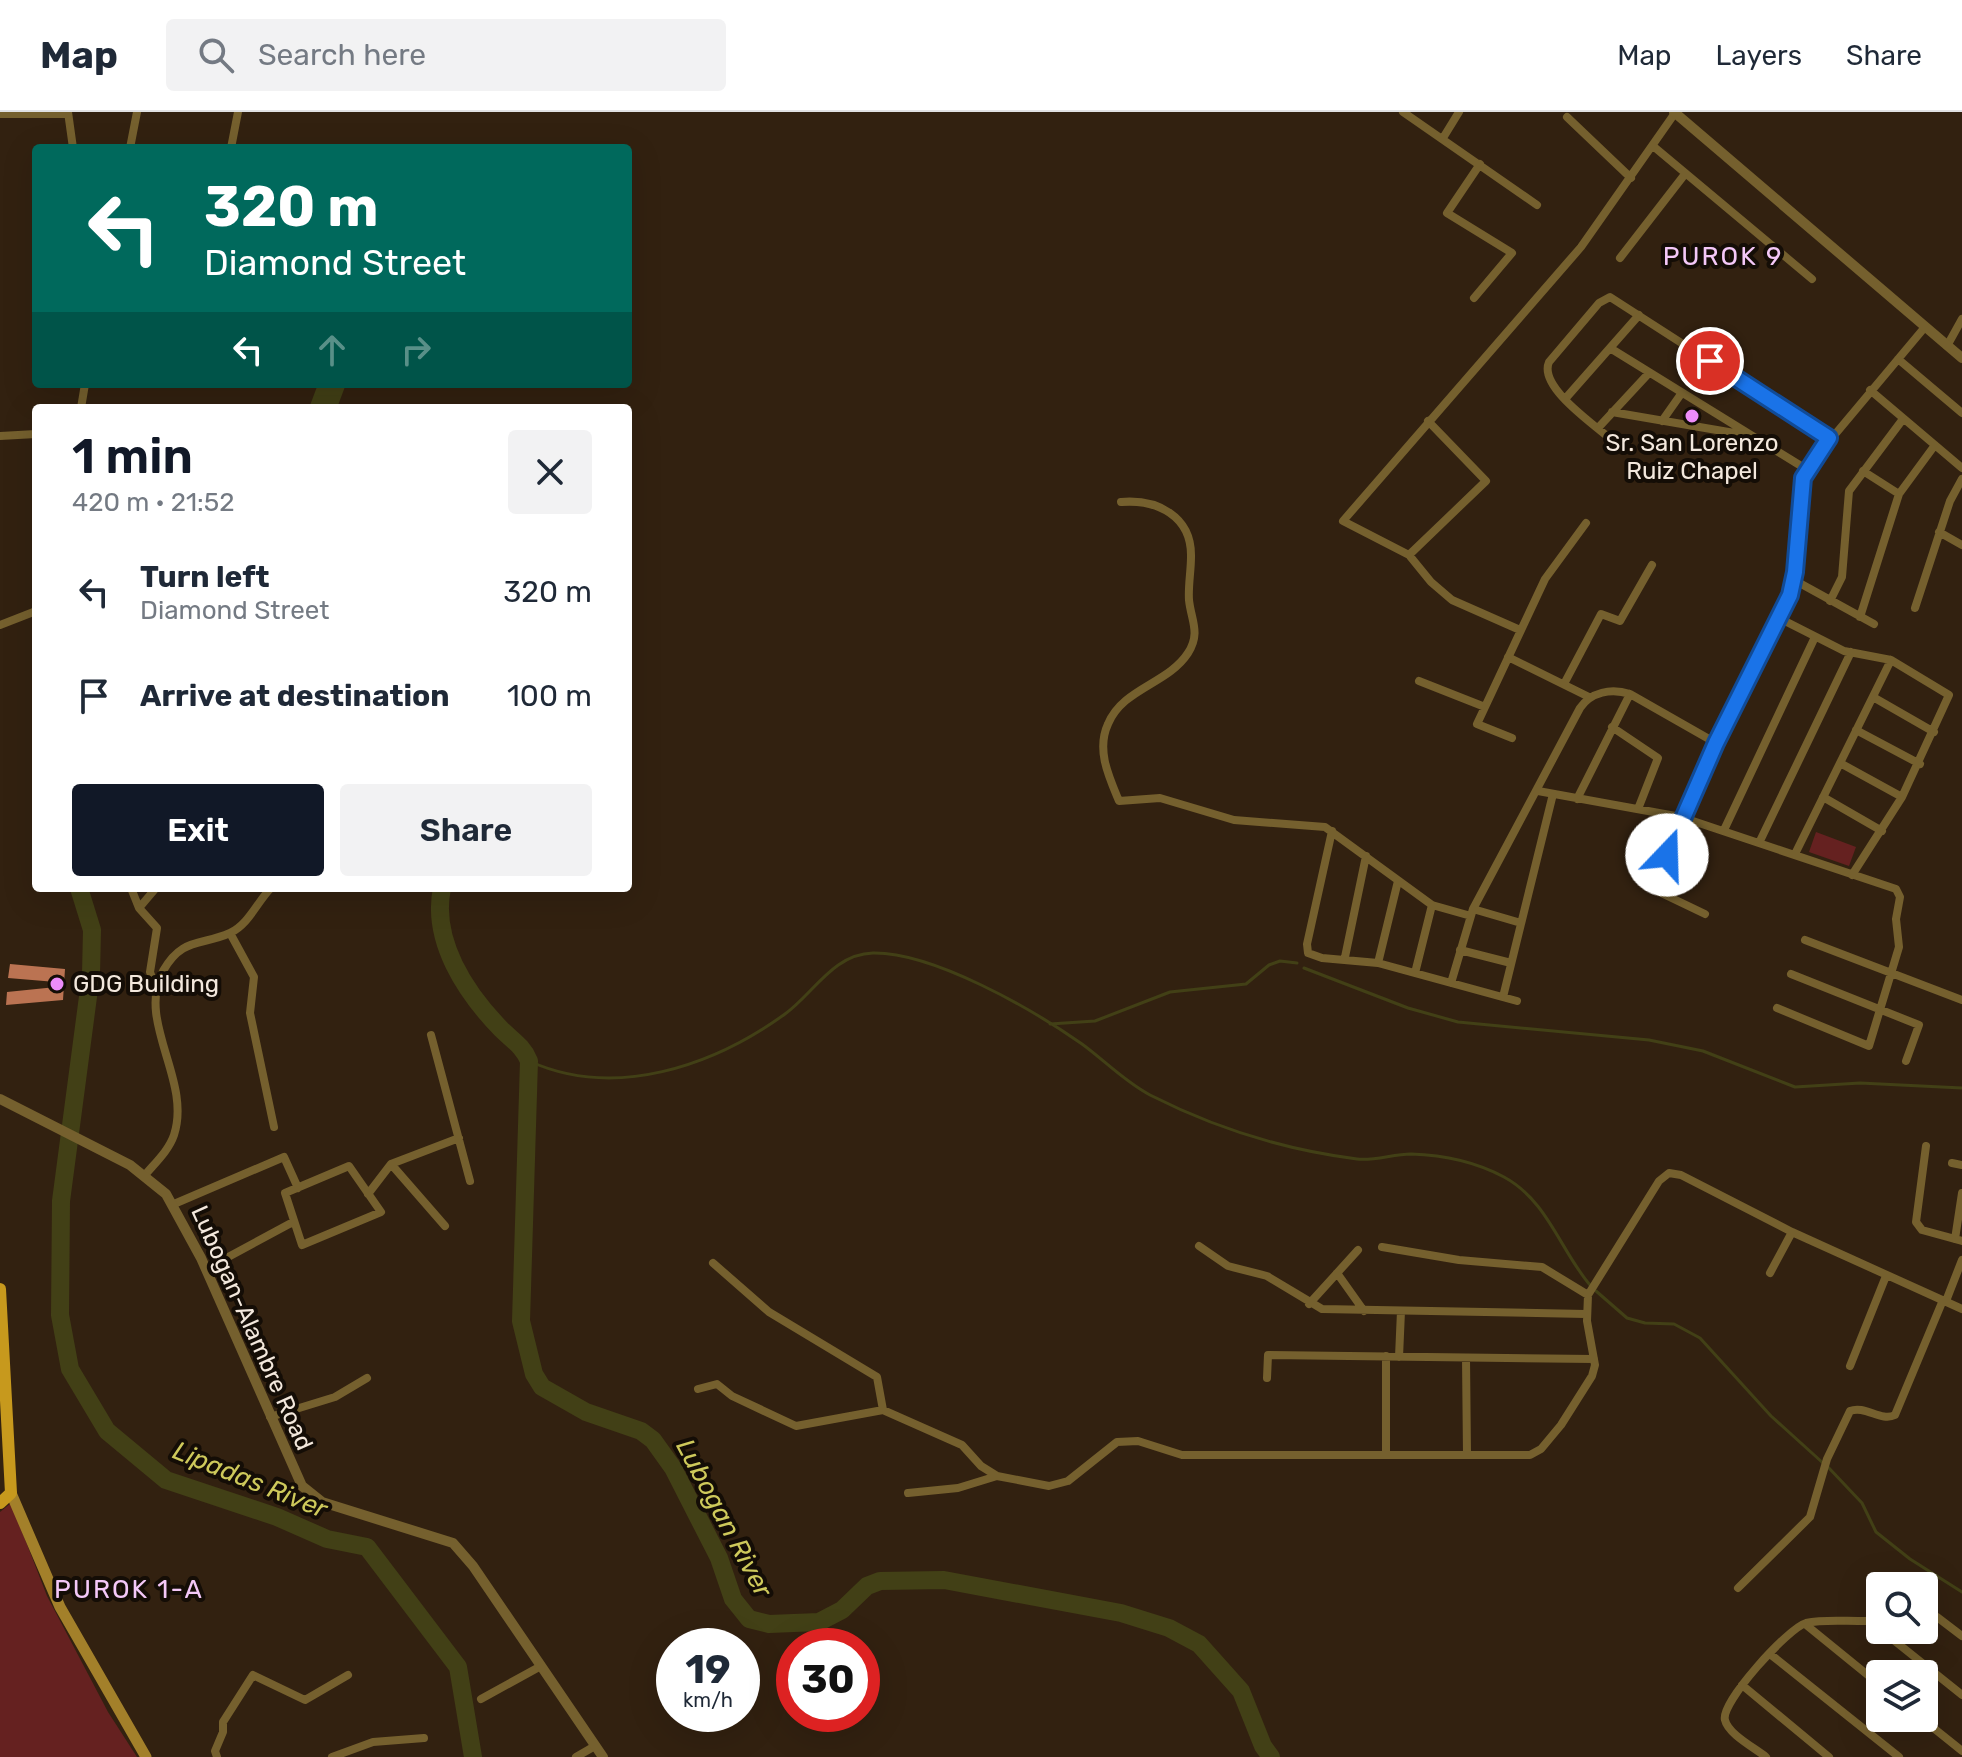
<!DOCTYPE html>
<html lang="en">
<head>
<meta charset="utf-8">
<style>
	:root { --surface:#fff; --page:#f2f2f3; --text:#1f2937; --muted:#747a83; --line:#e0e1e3; --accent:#111827 }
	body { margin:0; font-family:Rubik,sans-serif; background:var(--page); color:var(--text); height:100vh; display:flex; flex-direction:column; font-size:30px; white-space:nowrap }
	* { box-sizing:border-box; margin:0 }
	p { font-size:26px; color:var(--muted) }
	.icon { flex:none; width:44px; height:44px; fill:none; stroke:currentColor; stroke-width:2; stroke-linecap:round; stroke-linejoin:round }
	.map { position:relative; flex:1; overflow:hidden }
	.details { position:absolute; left:32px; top:292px; width:600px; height:488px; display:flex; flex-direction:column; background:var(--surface); border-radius:8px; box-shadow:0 8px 32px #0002 }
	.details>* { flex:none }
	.top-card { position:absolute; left:32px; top:32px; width:600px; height:244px; border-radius:8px; box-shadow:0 8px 32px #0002; background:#00695c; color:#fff; overflow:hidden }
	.controls { position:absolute; left:1866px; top:1460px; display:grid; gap:16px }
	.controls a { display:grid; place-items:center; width:72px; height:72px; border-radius:8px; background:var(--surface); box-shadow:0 8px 32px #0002; font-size:40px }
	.speed { position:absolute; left:656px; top:1516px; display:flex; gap:16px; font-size:40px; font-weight:700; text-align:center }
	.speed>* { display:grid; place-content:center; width:104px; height:104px; border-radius:50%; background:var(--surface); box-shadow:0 8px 32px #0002; line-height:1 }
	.speed small { font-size:20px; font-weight:400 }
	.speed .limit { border:12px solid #d22; background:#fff; color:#111 }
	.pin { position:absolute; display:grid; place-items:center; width:68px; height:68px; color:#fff; margin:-34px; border:4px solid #fff; border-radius:50%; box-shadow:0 2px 8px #0007 }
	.me { position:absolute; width:88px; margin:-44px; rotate:21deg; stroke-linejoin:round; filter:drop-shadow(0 0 6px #0008) }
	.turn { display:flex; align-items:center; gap:28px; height:168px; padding:0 40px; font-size:36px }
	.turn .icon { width:104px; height:104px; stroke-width:2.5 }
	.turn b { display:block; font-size:56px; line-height:68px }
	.lanes { display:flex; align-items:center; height:76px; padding:0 40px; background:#0003; justify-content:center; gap:40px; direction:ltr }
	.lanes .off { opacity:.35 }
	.round { display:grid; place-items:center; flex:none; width:84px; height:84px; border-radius:8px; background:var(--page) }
	.head { display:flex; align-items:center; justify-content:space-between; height:136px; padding:0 40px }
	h1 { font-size:48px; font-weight:600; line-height:60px; color:var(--accent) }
	.cta { display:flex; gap:16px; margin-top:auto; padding:16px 40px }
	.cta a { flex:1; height:92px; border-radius:8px; background:var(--accent); color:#fff; font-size:32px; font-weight:600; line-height:92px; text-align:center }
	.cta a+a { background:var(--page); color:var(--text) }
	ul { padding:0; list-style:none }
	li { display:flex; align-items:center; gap:24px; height:104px; padding:0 40px }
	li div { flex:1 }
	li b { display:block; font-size:30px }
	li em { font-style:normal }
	header { display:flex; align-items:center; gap:48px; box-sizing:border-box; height:112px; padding:0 40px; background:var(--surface); border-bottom:2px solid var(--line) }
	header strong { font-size:38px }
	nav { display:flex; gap:44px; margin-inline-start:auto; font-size:28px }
	.search { width:560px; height:72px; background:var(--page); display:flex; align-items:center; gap:20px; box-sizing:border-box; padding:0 28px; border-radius:8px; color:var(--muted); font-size:30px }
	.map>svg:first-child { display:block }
	.green { fill:#652120 }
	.water { fill:#424016 }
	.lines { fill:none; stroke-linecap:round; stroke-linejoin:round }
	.stream { stroke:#424016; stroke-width:3 }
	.river { stroke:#424016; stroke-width:18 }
	.building { fill:#bb7352 }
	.minor { stroke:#75602e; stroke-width:8 }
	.tertiary { stroke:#75602e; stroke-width:10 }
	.secondary { stroke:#a3802a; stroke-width:11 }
	.primary { stroke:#c7991d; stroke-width:12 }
	.route-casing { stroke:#114b97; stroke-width:20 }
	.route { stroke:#1a73e8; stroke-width:14 }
	.poi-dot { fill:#ed8cf9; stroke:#140d06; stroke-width:3 }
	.labels { text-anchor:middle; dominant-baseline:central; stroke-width:8; stroke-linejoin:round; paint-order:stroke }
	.poi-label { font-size:24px; fill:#f3e8dd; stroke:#140d06 }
	.street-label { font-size:24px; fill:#f3e8dd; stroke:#140d06 }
	.neighbourhood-label { font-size:26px; letter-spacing:2px; fill:#f4c8f8; stroke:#140d06 }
	.water-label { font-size:26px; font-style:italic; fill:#cec95b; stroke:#140d06 }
</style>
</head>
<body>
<header>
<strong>Map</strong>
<div class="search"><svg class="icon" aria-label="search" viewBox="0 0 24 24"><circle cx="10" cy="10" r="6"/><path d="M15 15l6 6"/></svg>Search here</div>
<nav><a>Map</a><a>Layers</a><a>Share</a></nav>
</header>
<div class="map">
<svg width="1962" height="1645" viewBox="0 0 1962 1645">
	<rect width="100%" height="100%" fill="#322110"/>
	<path class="green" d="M 1816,720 L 1856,735 L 1849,754 L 1809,740 Z
		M 11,1391 L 47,1484 L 108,1600 L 137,1645 L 0,1645 L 0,1400 Z"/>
	<path class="water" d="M 318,272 L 346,272 L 337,296 L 309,296 Z"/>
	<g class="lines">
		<path class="stream" d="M 1304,856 L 1408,896 L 1458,910 L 1649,928 L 1703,939 L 1795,975 L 1860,971 L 1962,976
			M 1050,912 L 1095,909 L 1170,880 L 1246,872 L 1269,853 L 1280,849 L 1297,851
			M 529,949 C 615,988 713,954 785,902 C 814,881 833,842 873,841 C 933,840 1032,897 1082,932 C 1104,948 1125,970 1150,983 C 1215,1016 1285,1038 1357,1047 C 1375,1049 1393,1042 1411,1042 C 1444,1043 1476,1050 1504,1065 C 1548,1089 1560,1138 1590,1173
			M 1596,1179 L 1627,1206 L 1645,1211 L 1674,1212 L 1700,1226 L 1771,1304 L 1823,1351
			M 1828,1355 L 1862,1391 L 1876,1420 L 1910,1447 L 1962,1480"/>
		<path class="river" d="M 79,776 L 92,818 L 91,862 L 61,1089 L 60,1203 L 70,1257 L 107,1319 L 166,1368 L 277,1405 L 327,1427 L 367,1435 L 458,1555 L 473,1645
			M 442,776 C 431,829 466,881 501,917 C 512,928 523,934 529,949 L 521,1209 L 534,1262 L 542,1275 L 586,1300 L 641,1319 L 653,1328 L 673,1356 L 719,1446 L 733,1487 L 749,1507 L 769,1512 L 819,1510 L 842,1498 L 867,1474 L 880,1469 L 944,1468 L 1121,1501 L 1169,1516 L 1199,1532 L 1241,1579 L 1263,1634 L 1271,1645"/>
	</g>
	<path class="building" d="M 10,852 L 65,857 L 63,888 L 6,893 L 7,880 L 56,875 L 56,870 L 8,866 Z"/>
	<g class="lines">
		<path class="minor" d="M 68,0 L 73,36
			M 1403,0 L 1537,93
			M 0,2 L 68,2
			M 1567,5 L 1631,66
			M 1443,26 L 1459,0
			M 1653,34 L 1812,167
			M 130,36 L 137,0
			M 231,36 L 238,0
			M 1620,146 L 1685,62
			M 1474,186 L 1512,141 L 1447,101 L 1480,52
			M 1947,234 L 1962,207
			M 1610,236 L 1806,357
			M 1898,247 L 1962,301
			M 1870,278 L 1962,356
			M 1565,287 L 1639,203
			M 81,296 L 85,272
			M 1612,300 L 1746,323
			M 1662,309 L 1681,282
			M 1598,316 L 1649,261
			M 0,324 L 36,322
			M 1613,329 C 1595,313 1538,275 1549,250 L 1599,191 L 1610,185 L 1829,326
			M 1863,359 L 1899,382
			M 1121,390 C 1157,387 1192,404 1191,445 C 1191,459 1188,474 1189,488 C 1191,508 1201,521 1188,541 C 1168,572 1123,576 1108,612 C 1096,638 1109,665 1119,689 L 1160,686 L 1234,708 L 1325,715 L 1432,793 L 1471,804
			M 1939,420 L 1962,433
			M 1409,443 L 1486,369 L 1428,309
			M 1794,468 L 1874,512
			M 1830,489 L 1842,465 L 1849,379 L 1903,307
			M 1915,496 L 1950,389 L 1962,367
			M 1860,505 L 1899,382 L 1935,333
			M 1779,506 L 1844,539 L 1891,548 L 1949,583 L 1902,685 L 1852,763
			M 0,513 L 36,499
			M 1520,518 L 1452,488 L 1431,470 L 1409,443 L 1343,409 L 1581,135 L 1675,1
			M 1508,545 L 1589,585
			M 1419,569 L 1485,595
			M 1564,572 L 1601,502 L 1620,509 L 1652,453
			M 1873,585 L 1934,620
			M 1612,615 L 1658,646 L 1638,697
			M 1856,618 L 1920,652
			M 1512,626 L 1477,612 L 1545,467 L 1586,411
			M 1840,651 L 1902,685
			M 1538,679 L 1681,705 L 1896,777 L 1900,785 L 1896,807 L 1899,835 L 1869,934 L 1777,896
			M 1823,685 L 1882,719
			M 1577,687 L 1630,582
			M 1724,718 L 1815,525
			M 1332,719 L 1307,832 L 1308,841 L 1322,846 L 1378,851 L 1517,889
			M 1759,731 L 1851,540
			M 1795,742 L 1891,548
			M 131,776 L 139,796
			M 156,776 L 139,796 L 157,816 L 150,860 L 156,877
			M 1473,797 L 1521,811
			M 1705,802 L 1657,779 L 1681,705 L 1793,475 L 1806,357 L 1925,215
			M 230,821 L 254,865 L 250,901 L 274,1015
			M 1805,828 L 1962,888
			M 1460,838 L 1511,851
			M 1345,845 L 1366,744
			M 1378,851 L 1398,769
			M 1415,861 L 1432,793
			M 1791,862 L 1919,913 L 1906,949
			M 1451,871 L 1473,797 L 1580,596 C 1591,580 1611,576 1630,582 L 1716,631
			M 1503,885 L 1553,682
			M 431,923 L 470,1069
			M 1926,1034 L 1916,1110 L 1922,1118 L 1962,1129
			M 1952,1051 L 1962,1053
			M 391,1052 L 445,1114
			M 349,1054 L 381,1100 L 302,1133 L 285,1081 Z
			M 145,1063 C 156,1050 169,1038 174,1023 C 192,968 136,910 163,859 C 182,825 201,834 230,821 C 249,812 257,790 271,776
			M 368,1082 L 391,1052 L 459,1026
			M 174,1092 L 284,1045 L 298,1076
			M 1955,1127 L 1962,1081
			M 1199,1134 L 1228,1154 L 1267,1164 L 1322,1197 L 1586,1202
			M 1382,1135 L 1459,1148 L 1542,1155 L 1588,1183
			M 713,1151 L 769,1200 L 877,1265 L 883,1298
			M 206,1157 L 293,1110
			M 1337,1161 L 1364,1199
			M 1770,1161 L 1792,1120
			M 1946,1189 L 1962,1148
			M 1309,1192 L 1358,1138
			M 1399,1245 L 1401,1199
			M 1466,1246 L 1467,1343
			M 1850,1254 L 1886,1164
			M 1267,1266 L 1268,1243 L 1594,1247
			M 698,1277 L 717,1272 L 732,1284 L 796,1314 L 883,1298 L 962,1333 L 981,1354 L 997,1364 L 1049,1374 L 1068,1369 L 1117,1330 L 1138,1329 L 1182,1343 L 1530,1343 L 1541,1337 L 1561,1313 L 1592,1264 L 1595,1253 L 1587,1209 L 1588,1183 L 1659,1069 L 1669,1061 L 1681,1063 L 1792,1120 L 1962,1197
			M 270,1305 L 335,1285 L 367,1266
			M 1386,1342 L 1386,1244
			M 908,1381 L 958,1376 L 997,1364
			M 1738,1476 L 1810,1405 L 1827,1347 L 1850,1299 C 1865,1293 1881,1310 1895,1303 L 1943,1188
			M 1924,1503 L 1937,1505 L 1962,1524
			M 1805,1512 L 1880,1573
			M 1881,1518 L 1962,1583
			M 1770,1542 L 1899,1645
			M 1742,1573 L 1829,1645
			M 481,1587 L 541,1554
			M 1921,1606 L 1962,1639
			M 217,1645 L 215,1639 L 223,1620 L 223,1610 L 253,1563 L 305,1588 L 348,1563
			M 332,1645 L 373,1630 L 424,1626
			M 576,1645 L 595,1634
			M 1766,1645 C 1755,1636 1728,1622 1725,1608 C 1720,1591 1788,1516 1806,1511 C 1829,1506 1856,1511 1880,1508"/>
		<path class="tertiary" d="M 1674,0 L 1962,246
			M 0,987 L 130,1053 L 166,1082 L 201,1146 L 302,1374 L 322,1390 L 453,1431 L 473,1454 L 603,1645"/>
		<path class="secondary" d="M 11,1381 L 60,1495 L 146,1645"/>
		<path class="primary" d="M 0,1177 L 11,1381 L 0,1391"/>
	</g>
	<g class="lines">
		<g class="route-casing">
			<path id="route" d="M 1667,743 L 1716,631 L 1790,483 L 1795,460 L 1803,366 L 1829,326 L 1710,249"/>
		</g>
		<use href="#route" class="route"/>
	</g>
	<g class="poi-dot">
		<circle cx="1692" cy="304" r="8"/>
		<circle cx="57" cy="872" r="8"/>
	</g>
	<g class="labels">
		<g class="poi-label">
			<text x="1692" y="331">Sr. San Lorenzo<tspan x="1692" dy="28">Ruiz Chapel</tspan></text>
			<text x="73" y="872" text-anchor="start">GDG Building</text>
		</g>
		<g class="street-label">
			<text transform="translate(252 1216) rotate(66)">Lubogan-Alambre Road</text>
		</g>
		<g class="neighbourhood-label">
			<text x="1723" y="144">PUROK 9</text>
			<text x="129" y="1477">PUROK 1-A</text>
		</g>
		<g class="water-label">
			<text transform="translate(250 1368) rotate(22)">Lipadas River</text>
			<text transform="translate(724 1406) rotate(62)">Lubogan River</text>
		</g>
	</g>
</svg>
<div class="controls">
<a><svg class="icon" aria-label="search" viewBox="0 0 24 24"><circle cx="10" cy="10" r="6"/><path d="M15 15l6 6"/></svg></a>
<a><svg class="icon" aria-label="layers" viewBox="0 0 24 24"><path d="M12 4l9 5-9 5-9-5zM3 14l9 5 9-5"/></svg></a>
</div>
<div class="speed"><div>19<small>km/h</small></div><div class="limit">30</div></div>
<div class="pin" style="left:1710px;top:249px;background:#d93025"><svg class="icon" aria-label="arrive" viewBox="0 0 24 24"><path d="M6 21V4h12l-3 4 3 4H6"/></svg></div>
<svg class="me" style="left:1667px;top:743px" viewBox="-20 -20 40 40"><circle r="19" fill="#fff"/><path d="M0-13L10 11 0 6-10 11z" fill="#1a73e8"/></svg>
<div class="top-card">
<div class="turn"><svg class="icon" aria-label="left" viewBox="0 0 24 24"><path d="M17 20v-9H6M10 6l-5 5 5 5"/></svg><div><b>320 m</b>Diamond Street</div></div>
<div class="lanes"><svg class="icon" aria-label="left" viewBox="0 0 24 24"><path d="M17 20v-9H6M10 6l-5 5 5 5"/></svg><svg class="icon off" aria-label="ahead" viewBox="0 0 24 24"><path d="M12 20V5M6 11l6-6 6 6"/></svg><svg class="icon off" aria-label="right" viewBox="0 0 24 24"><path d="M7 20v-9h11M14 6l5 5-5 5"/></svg></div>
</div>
<section class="details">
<div class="head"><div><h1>1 min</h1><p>420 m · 21:52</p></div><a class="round"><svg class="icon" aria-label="close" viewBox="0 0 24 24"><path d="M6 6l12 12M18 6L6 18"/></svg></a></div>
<ul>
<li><svg class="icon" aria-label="left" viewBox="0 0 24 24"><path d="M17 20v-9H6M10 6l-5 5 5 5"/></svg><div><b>Turn left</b><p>Diamond Street</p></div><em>320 m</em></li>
<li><svg class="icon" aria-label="arrive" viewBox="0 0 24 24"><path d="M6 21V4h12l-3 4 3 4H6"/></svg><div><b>Arrive at destination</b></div><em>100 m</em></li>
</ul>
<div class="cta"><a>Exit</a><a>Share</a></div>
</section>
</div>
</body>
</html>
